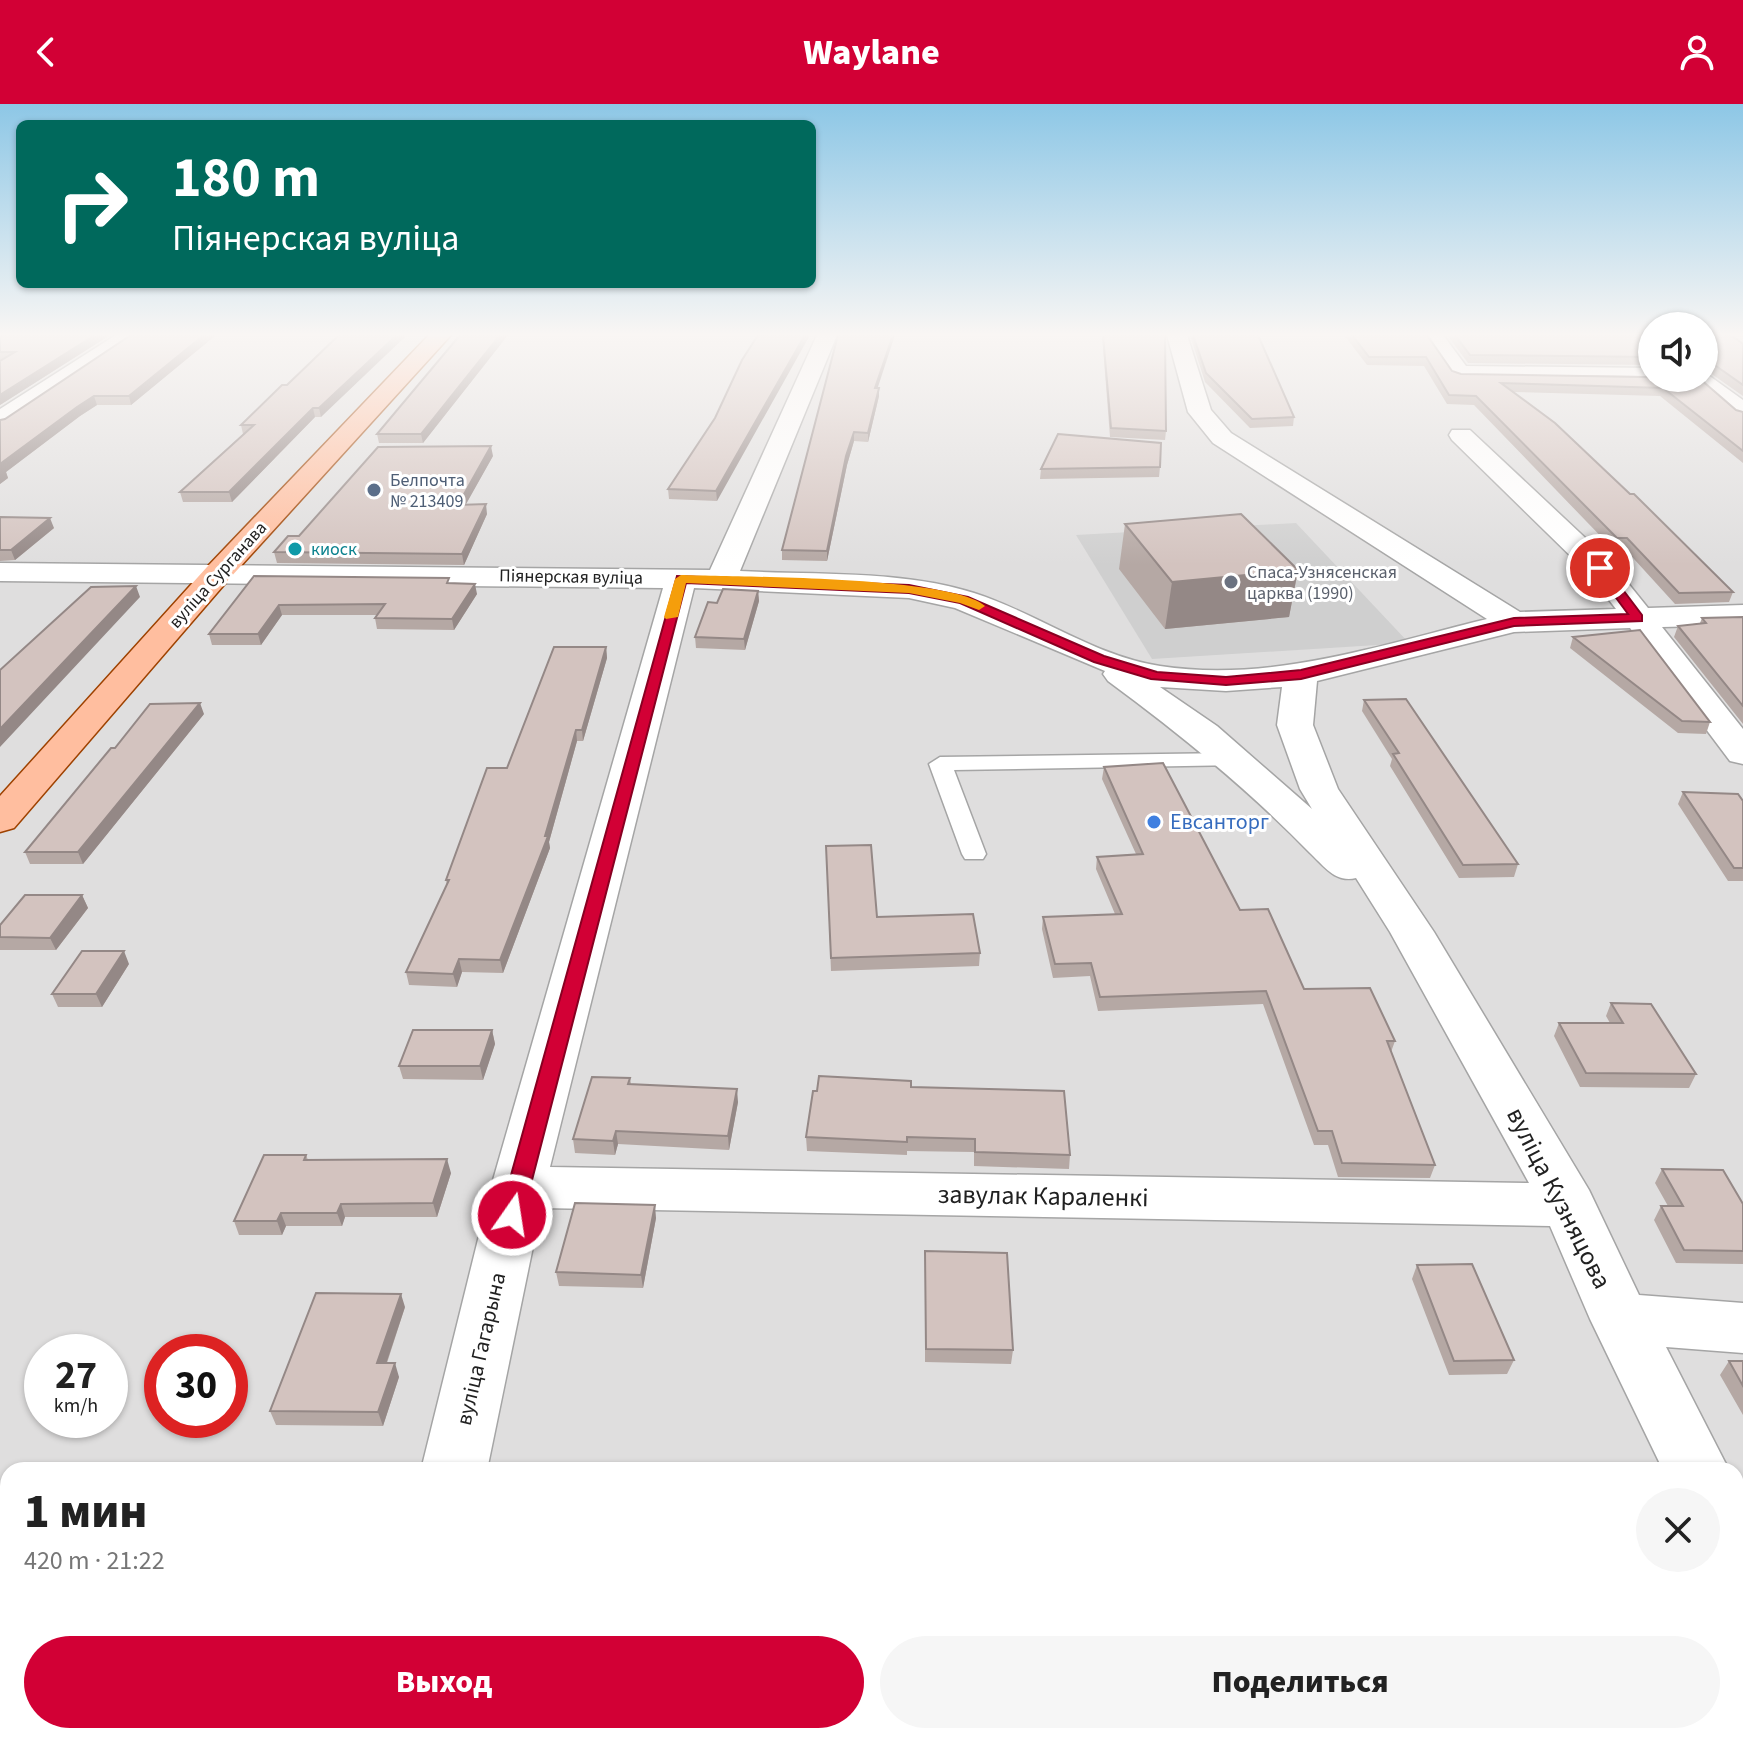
<!DOCTYPE html>
<html lang="ru">
<head>
<meta charset="utf-8">
<style>
	:root { --surface:#fff; --page:#f6f6f6; --text:#222; --muted:#767676; --accent:#d20035 }
	body { margin:0; font-family:"Source Sans 3",sans-serif; background:var(--page); color:var(--text); height:100vh; display:flex; flex-direction:column; font-size:30px; white-space:nowrap }
	* { box-sizing:border-box; margin:0 }
	p { font-size:26px; color:var(--muted) }
	.icon { flex:none; width:44px; height:44px; fill:none; stroke:currentColor; stroke-width:2; stroke-linecap:round; stroke-linejoin:round }
	.map { position:relative; flex:1; overflow:hidden }
	.sheet { position:absolute; left:0px; top:1358px; width:1744px; height:282px; display:flex; flex-direction:column; background:var(--surface); border-radius:24px 24px 0 0; box-shadow:0 2px 6px #0004 }
	.sheet>* { flex:none }
	.top-card { position:absolute; left:16px; top:16px; width:800px; height:168px; border-radius:12px; box-shadow:0 2px 6px #0004; background:#00695c; color:#fff; overflow:hidden }
	.fabs { position:absolute; left:1638px; top:208px; display:grid; gap:16px }
	.fabs a { display:grid; place-items:center; width:80px; height:80px; border-radius:50%; background:var(--surface); box-shadow:0 2px 6px #0004; font-size:40px }
	.speed { position:absolute; left:24px; top:1230px; display:flex; gap:16px; font-size:40px; font-weight:700; text-align:center }
	.speed>* { display:grid; place-content:center; width:104px; height:104px; border-radius:50%; background:var(--surface); box-shadow:0 2px 6px #0004; line-height:1 }
	.speed small { font-size:20px; font-weight:400 }
	.speed .limit { border:12px solid #d22; background:#fff; color:#111 }
	.pin { position:absolute; display:grid; place-items:center; width:68px; height:68px; color:#fff; margin:-34px; border:4px solid #fff; border-radius:50%; box-shadow:0 2px 8px #0007 }
	.me { position:absolute; width:88px; margin:-44px; rotate:13deg; stroke-linejoin:round; filter:drop-shadow(0 0 6px #0008) }
	.turn { display:flex; align-items:center; gap:28px; height:168px; padding:0 24px; font-size:36px }
	.turn .icon { width:104px; height:104px; stroke-width:2.5 }
	.turn b { display:block; font-size:56px; line-height:68px }
	.round { display:grid; place-items:center; flex:none; width:84px; height:84px; border-radius:42px; background:var(--page) }
	.headline { display:flex; align-items:center; justify-content:space-between; height:136px; padding:0 24px }
	h1 { font-size:48px; font-weight:800; line-height:60px }
	.action { display:flex; gap:16px; margin-top:auto; padding:16px 24px }
	.action a { flex:1; height:92px; border-radius:48px; background:var(--accent); color:#fff; font-size:32px; font-weight:800; line-height:92px; text-align:center }
	.action a+a { background:var(--page); color:var(--text) }
	header { display:flex; justify-content:space-between; align-items:center; height:104px; padding:0 24px; background:var(--accent); color:#fff; font-size:36px; font-weight:800 }
	.map>svg:first-child { display:block }
	.residential { fill:#dfdede; fill-rule:evenodd }
	.religious { fill:#cfcfcf }
	.lines { fill:none; stroke-linecap:round; stroke-linejoin:round }
	.service-casing { stroke:#a5a5a5; stroke-width:3 }
	.minor-casing { stroke:#a5a5a5; stroke-width:3 }
	.primary-casing { stroke:#9e4200; stroke-width:3 }
	.service { fill:#fff; fill-rule:evenodd }
	.minor { fill:#fff; fill-rule:evenodd }
	.primary { fill:#ffbe9f; fill-rule:evenodd }
	.wall { fill:#b5a8a4 }
	.shaded-wall { fill:#948886 }
	.building { fill:#d3c3bf; stroke:#948886; stroke-width:2 }
	.route { fill:#d20035; stroke:#802; stroke-width:2 }
	.slow { fill:#f59e0b }
	.service-dot { fill:#5c6f8a; stroke:#fff; stroke-width:3 }
	.culture-dot { fill:#0f9aa8; stroke:#fff; stroke-width:3 }
	.worship-dot { fill:#6b7280; stroke:#fff; stroke-width:3 }
	.shop-dot { fill:#3f7fe0; stroke:#fff; stroke-width:3 }
	.labels { text-anchor:middle; dominant-baseline:central; stroke-width:6; stroke-linejoin:round; paint-order:stroke }
	.far-service-label { font-size:18px; fill:#4e5e75; stroke:#fff; text-anchor:start }
	.far-culture-label { font-size:18px; fill:#0d838f; stroke:#fff; text-anchor:start }
	.far-worship-label { font-size:18px; fill:#5b616d; stroke:#fff; text-anchor:start }
	.far-street-label { font-size:18px; fill:#212121; stroke:#fff }
	.shop-label { font-size:22px; fill:#366cbe; stroke:#fff; text-anchor:start }
	.street-label { font-size:22px; fill:#212121; stroke:#fff }
	.near-street-label { font-size:26px; fill:#212121; stroke:#fff }
</style>
</head>
<body>
<header><svg class="icon" aria-label="back" viewBox="0 0 24 24"><path d="M15 5l-7 7 7 7"/></svg>Waylane<svg class="icon" aria-label="person" viewBox="0 0 24 24"><circle cx="12" cy="8" r="4"/><path d="M4 21q1-7 8-7t8 7"/></svg></header>
<div class="map">
<svg width="1743" height="1639" viewBox="0 0 1743 1639">
	<rect width="100%" height="100%" fill="#f2ece7"/>
	<path class="residential" d="M 0,231 L 1652,231 L 1652,274 L 1704,274 L 1704,231 L 1743,231 L 1743,1639 L 0,1639 ZM 42,1248 L 110,1248 L 110,1316 L 42,1316 ZM 162,1248 L 230,1248 L 230,1316 L 162,1316 ZM 8,1366 L 1736,1366 L 1736,1632 L 8,1632 Z"/>
	<path class="religious" d="M 1296,419 L 1409,539 L 1152,555 L 1076,431 Z"/>
	<g class="lines">
		<g class="service-casing">
			<path id="service" d="M 1233,649 L 1244,656 L 1241,661 L 954,666 L 986,750 L 983,755 L 965,755 L 962,750 L 929,660 L 940,653 Z"/>
		</g>
		<g class="minor-casing">
			<path id="minor" d="M 116,231 L 140,231 L 8,321 L 0,323 L 0,305 Z
				M 817,231 L 837,231 L 740,467 C 814,471 903,466 974,489 C 1037,509 1094,552 1160,562 C 1271,579 1380,541 1487,515 L 1213,339 L 1188,308 L 1167,231 L 1187,231 L 1211,306 L 1231,329 L 1520,508 L 1616,505 L 1589,470 L 1452,336 L 1449,331 L 1452,326 L 1470,326 L 1611,458 L 1648,504 L 1743,501 L 1743,521 L 1662,523 L 1743,625 L 1743,660 L 1730,657 L 1630,524 L 1514,528 L 1317,577 L 1313,621 L 1338,685 L 1434,828 L 1589,1086 L 1639,1191 L 1743,1199 L 1743,1249 L 1666,1243 L 1729,1366 L 1663,1366 L 1590,1215 L 1550,1122 L 541,1104 L 487,1366 L 421,1366 L 491,1083 L 663,484 L 0,477 L 0,459 L 710,466 ZM 694,484 L 909,494 L 955,504 L 1105,567 L 1103,570 L 1108,577 C 1180,630 1248,685 1310,749 C 1324,762 1335,779 1356,774 L 1390,828 L 1529,1079 L 550,1063 ZM 1160,583 L 1226,587 L 1282,583 L 1277,621 L 1300,685 L 1312,705 L 1217,622 Z
				M 1422,231 L 1443,231 L 1466,262 L 1652,264 L 1652,274 L 1661,274 L 1652,278 L 1460,276 L 1452,274 Z
				M 1639,231 L 1652,231 L 1652,240 L 1645,238 Z
				M 1704,268 L 1743,296 L 1743,315 L 1735,313 L 1690,274 L 1704,274 Z
				M 1736,1412 L 1743,1415 L 1743,1493 L 1736,1490 Z
				M 355,1632 L 431,1632 L 429,1639 L 353,1639 Z"/>
		</g>
		<g class="primary-casing">
			<path id="primary" d="M 429,231 L 451,231 L 229,475 L 14,724 L 0,728 L 0,692 L 207,463 Z"/>
		</g>
		<use href="#service" class="service"/>
		<use href="#minor" class="minor"/>
		<use href="#primary" class="primary"/>
	</g>
	<path class="wall" d="M 3,231 L 110,231 L 0,301 L 2,256 L 0,256 L 0,233 Z
		M 131,231 L 216,231 L 131,301 L 97,301 L 80,312 L 6,368 L 8,374 L 0,380 L 5,315 Z
		M 460,231 L 508,231 L 423,339 L 379,339 L 377,330 Z
		M 1102,231 L 1165,231 L 1166,327 L 1165,336 L 1110,333 Z
		M 1190,231 L 1258,231 L 1294,313 L 1293,322 L 1250,324 L 1205,278 Z
		M 1344,231 L 1427,231 L 1452,267 L 1461,270 L 1652,272 L 1736,306 L 1743,308 L 1743,359 L 1660,292 L 1513,288 L 1733,488 L 1729,498 L 1675,500 L 1624,444 L 1613,445 L 1474,301 L 1447,300 L 1424,262 L 1367,261 Z
		M 1447,231 L 1645,231 L 1652,234 L 1652,261 L 1468,259 Z
		M 1704,231 L 1743,240 L 1743,292 L 1706,266 Z
		M 330,238 L 321,313 L 315,313 L 232,398 L 183,398 L 180,388 L 243,330 L 241,321 L 287,281 Z
		M 878,284 L 879,292 L 868,338 L 854,337 L 847,361 L 827,457 L 782,456 L 782,446 Z
		M 715,314 L 717,397 L 669,395 L 668,385 Z
		M 493,352 L 465,401 L 487,410 L 464,461 L 277,459 L 274,448 L 299,432 Z
		M 1160,363 L 1159,373 L 1040,375 L 1041,365 Z
		M 0,413 L 54,424 L 15,456 L 0,457 Z
		M 1125,420 L 1298,466 L 1289,513 L 1165,525 L 1119,465 Z
		M 254,472 L 450,479 L 477,490 L 454,526 L 377,525 L 375,514 L 377,511 L 282,511 L 261,541 L 212,541 L 209,530 Z
		M 758,487 L 759,497 L 745,546 L 696,544 L 695,533 Z
		M 1743,513 L 1743,620 L 1674,533 L 1678,522 L 1700,519 L 1702,514 Z
		M 1573,533 L 1710,618 L 1706,630 L 1678,629 L 1570,544 Z
		M 606,543 L 607,554 L 583,637 L 577,637 L 549,738 L 550,744 L 503,869 L 462,868 L 457,883 L 409,881 L 406,868 L 447,781 L 446,776 L 507,664 Z
		M 1364,596 L 1518,760 L 1514,773 L 1459,774 L 1390,662 L 1392,655 L 1362,607 Z
		M 204,610 L 83,760 L 30,760 L 25,748 L 115,644 Z
		M 1104,663 L 1240,806 L 1304,885 L 1395,937 L 1391,948 L 1435,1061 L 1430,1074 L 1338,1073 L 1328,1041 L 1314,1041 L 1263,900 L 1098,907 L 1090,872 L 1053,874 L 1042,825 L 1043,813 L 1115,810 L 1096,765 L 1097,753 L 1136,750 L 1102,675 Z
		M 1683,688 L 1743,697 L 1743,777 L 1728,777 L 1678,700 Z
		M 826,742 L 877,813 L 980,849 L 979,862 L 831,867 Z
		M 82,791 L 88,804 L 56,846 L 0,846 L 0,821 Z
		M 129,860 L 102,903 L 58,903 L 52,890 Z
		M 1611,899 L 1696,970 L 1689,984 L 1580,983 L 1554,932 L 1559,919 L 1610,919 L 1606,912 Z
		M 492,926 L 495,940 L 483,976 L 403,975 L 399,962 Z
		M 630,974 L 631,980 L 738,998 L 729,1046 L 618,1040 L 615,1051 L 575,1049 L 573,1035 Z
		M 911,983 L 1070,1051 L 1069,1065 L 974,1062 L 974,1048 L 907,1047 L 907,1051 L 807,1047 L 806,1033 Z
		M 306,1051 L 308,1056 L 451,1069 L 437,1113 L 345,1113 L 342,1122 L 286,1122 L 282,1131 L 239,1131 L 234,1117 Z
		M 1662,1065 L 1743,1100 L 1743,1160 L 1676,1159 L 1654,1116 L 1661,1102 L 1668,1102 L 1655,1079 Z
		M 656,1114 L 643,1184 L 559,1182 L 556,1168 Z
		M 925,1147 L 1013,1246 L 1011,1260 L 925,1258 Z
		M 1417,1161 L 1514,1256 L 1507,1270 L 1449,1271 L 1412,1175 Z
		M 405,1203 L 387,1259 L 399,1273 L 383,1322 L 276,1321 L 270,1307 Z
		M 1729,1257 L 1743,1257 L 1743,1311 L 1720,1271 Z
		M 1570,1632 L 1685,1632 L 1688,1639 L 1573,1639 Z"/>
	<path class="shaded-wall" d="M 95,231 L 110,231 L 0,301 L 0,291 Z
		M 204,231 L 216,231 L 131,301 L 129,292 Z
		M 397,231 L 407,231 L 321,313 L 319,304 Z
		M 500,231 L 508,231 L 423,339 L 421,330 Z
		M 805,231 L 810,231 L 717,397 L 716,387 Z
		M 893,231 L 895,231 L 875,292 L 875,284 Z
		M 879,284 L 879,292 L 868,338 L 868,329 Z
		M 94,292 L 97,301 L 80,312 L 6,368 L 8,374 L 0,380 L 0,360 L 77,303 Z
		M 313,304 L 315,313 L 232,398 L 229,388 Z
		M 854,328 L 854,337 L 847,361 L 827,457 L 827,447 L 846,352 Z
		M 491,342 L 493,352 L 460,411 L 458,401 Z
		M 486,400 L 487,410 L 464,461 L 462,450 Z
		M 50,414 L 54,424 L 15,456 L 11,446 Z
		M 1298,466 L 1289,513 L 1165,525 L 1172,478 Z
		M 475,480 L 477,490 L 454,526 L 452,515 Z
		M 136,482 L 140,493 L 0,643 L 0,625 Z
		M 758,487 L 759,497 L 745,546 L 744,535 Z
		M 279,501 L 282,511 L 261,541 L 258,530 Z
		M 606,543 L 607,554 L 583,637 L 582,626 Z
		M 200,599 L 204,610 L 83,760 L 78,748 Z
		M 576,626 L 577,637 L 549,738 L 550,744 L 503,869 L 500,856 L 545,732 Z
		M 82,791 L 88,804 L 56,846 L 50,834 Z
		M 124,847 L 129,860 L 102,903 L 96,890 Z
		M 459,855 L 462,868 L 457,883 L 453,870 Z
		M 492,926 L 495,940 L 483,976 L 480,962 Z
		M 737,985 L 738,998 L 729,1046 L 728,1032 Z
		M 616,1027 L 618,1040 L 615,1051 L 613,1037 Z
		M 447,1055 L 451,1069 L 437,1113 L 433,1099 Z
		M 341,1100 L 345,1113 L 342,1122 L 337,1109 Z
		M 655,1101 L 656,1114 L 643,1184 L 641,1171 Z
		M 281,1109 L 286,1122 L 282,1131 L 277,1117 Z
		M 401,1190 L 405,1203 L 382,1272 L 377,1259 Z
		M 395,1259 L 399,1273 L 383,1322 L 378,1308 Z"/>
	<path class="building" d="M 3,231 L 95,231 L 0,291 L 0,257 L 15,248 L 0,248 L 0,233 Z
		M 131,231 L 204,231 L 129,292 L 94,292 L 77,303 L 0,360 L 0,316 L 5,315 Z
		M 339,231 L 397,231 L 319,304 L 313,304 L 229,388 L 180,388 L 254,321 L 241,321 L 282,281 L 287,281 Z
		M 460,231 L 500,231 L 421,330 L 377,330 Z
		M 758,231 L 805,231 L 716,387 L 668,385 L 715,314 L 742,256 Z
		M 838,231 L 893,231 L 875,284 L 879,284 L 868,329 L 854,328 L 846,352 L 827,447 L 782,446 Z
		M 1103,231 L 1165,231 L 1166,327 L 1111,324 Z
		M 1193,231 L 1258,231 L 1294,313 L 1252,315 L 1206,269 Z
		M 1352,231 L 1427,231 L 1452,267 L 1461,270 L 1699,274 L 1736,306 L 1743,308 L 1743,347 L 1663,284 L 1501,279 L 1555,319 L 1630,390 L 1634,390 L 1733,488 L 1679,489 L 1627,434 L 1617,434 L 1476,292 L 1449,291 L 1426,253 L 1369,253 Z
		M 1455,231 L 1645,231 L 1652,234 L 1652,253 L 1470,251 Z
		M 1704,231 L 1731,231 L 1743,240 L 1743,281 L 1709,257 L 1705,258 L 1704,262 Z
		M 1058,330 L 1161,339 L 1160,363 L 1041,365 Z
		M 491,342 L 458,401 L 486,400 L 462,450 L 274,448 L 288,432 L 299,432 L 378,343 Z
		M 1241,410 L 1298,466 L 1172,478 L 1125,420 Z
		M 0,413 L 50,414 L 11,446 L 0,446 Z
		M 254,472 L 449,474 L 447,479 L 475,480 L 452,515 L 375,514 L 385,500 L 279,501 L 258,530 L 209,530 Z
		M 136,482 L 0,625 L 0,566 L 91,483 Z
		M 723,485 L 758,487 L 744,535 L 695,533 L 708,498 L 717,499 Z
		M 1743,513 L 1743,602 L 1678,522 L 1706,519 L 1702,514 Z
		M 1640,526 L 1710,618 L 1682,617 L 1573,533 Z
		M 554,543 L 606,543 L 582,626 L 576,626 L 545,732 L 548,732 L 500,856 L 459,855 L 453,870 L 406,868 L 449,776 L 446,776 L 487,664 L 507,664 Z
		M 1406,595 L 1518,760 L 1463,761 L 1393,650 L 1399,649 L 1364,596 Z
		M 200,599 L 78,748 L 25,748 L 111,644 L 115,644 L 150,600 Z
		M 1163,659 L 1240,806 L 1268,805 L 1304,885 L 1370,884 L 1395,937 L 1387,937 L 1435,1061 L 1342,1059 L 1332,1027 L 1318,1027 L 1266,887 L 1100,893 L 1091,859 L 1055,860 L 1043,813 L 1122,810 L 1097,753 L 1143,750 L 1104,663 Z
		M 1683,688 L 1738,690 L 1743,697 L 1743,764 L 1734,764 Z
		M 871,741 L 877,813 L 973,810 L 980,849 L 831,854 L 826,742 Z
		M 25,791 L 82,791 L 50,834 L 0,833 L 0,821 Z
		M 82,847 L 124,847 L 96,890 L 52,890 Z
		M 1611,899 L 1651,900 L 1696,970 L 1586,969 L 1559,919 L 1623,919 Z
		M 413,926 L 492,926 L 480,962 L 399,962 Z
		M 819,972 L 911,977 L 911,983 L 1064,987 L 1070,1051 L 975,1048 L 975,1035 L 907,1033 L 907,1038 L 806,1033 L 813,987 L 817,987 Z
		M 592,973 L 630,974 L 628,980 L 737,985 L 728,1032 L 616,1027 L 613,1037 L 573,1035 Z
		M 264,1051 L 306,1051 L 304,1056 L 447,1055 L 433,1099 L 341,1100 L 337,1109 L 281,1109 L 277,1117 L 234,1117 Z
		M 1662,1065 L 1723,1066 L 1743,1100 L 1743,1147 L 1684,1146 L 1661,1102 L 1683,1102 Z
		M 575,1099 L 655,1101 L 641,1171 L 556,1168 Z
		M 925,1147 L 1007,1149 L 1013,1246 L 926,1245 Z
		M 1472,1160 L 1514,1256 L 1454,1257 L 1417,1161 Z
		M 316,1189 L 401,1190 L 377,1259 L 395,1259 L 378,1308 L 270,1307 Z
		M 1729,1257 L 1743,1257 L 1743,1282 Z
		M 1583,1632 L 1685,1632 L 1688,1639 L 1586,1639 Z"/>
	<linearGradient id="sky" x2="0" y2="1"><stop stop-color="#8dc7e6"/><stop offset="0.5" stop-color="#f9f6f4"/><stop offset="1" stop-color="#f9f6f4" stop-opacity="0"/></linearGradient>
	<rect width="1743" height="461" fill="url(#sky)"/>
	<path class="route" d="M 1600,460 L 1605,462 L 1642,511 L 1642,517 L 1514,522 L 1301,575 L 1226,581 L 1151,575 L 1094,558 L 960,499 L 909,489 L 686,479 L 523,1111 L 520,1117 L 512,1120 L 503,1117 L 500,1111 L 677,472 L 909,481 L 968,493 L 1104,552 L 1157,568 L 1226,573 L 1301,566 L 1514,514 L 1628,510 L 1594,464 Z"/>
	<path class="slow" d="M 681,471 C 737,473 951,472 985,502 L 979,506 L 960,499 L 909,489 L 686,479 L 678,513 L 666,515 L 664,513 L 675,475 Z"/>
	<circle class="service-dot" cx="374" cy="386" r="8"/>
	<circle class="culture-dot" cx="295" cy="445" r="8"/>
	<circle class="worship-dot" cx="1231" cy="478" r="8"/>
	<circle class="shop-dot" cx="1154" cy="718" r="8"/>
	<g class="labels">
		<g class="far-service-label">
			<text x="390" y="376">Белпочта<tspan x="390" dy="21">№ 213409</tspan></text>
		</g>
		<g class="far-culture-label">
			<text x="311" y="445">киоск</text>
		</g>
		<g class="far-worship-label">
			<text x="1247" y="468">Спаса-Узнясенская<tspan x="1247" dy="21">царква (1990)</tspan></text>
		</g>
		<g class="far-street-label">
			<text transform="translate(218 471) rotate(-48)">вуліца Сурганава</text>
			<text transform="translate(571 473) rotate(1)">Піянерская вуліца</text>
		</g>
		<g class="shop-label">
			<text x="1170" y="718">Евсанторг</text>
		</g>
		<g class="street-label">
			<text transform="translate(481 1245) rotate(-77)">вуліца Гагарына</text>
		</g>
		<g class="near-street-label">
			<text transform="translate(1043 1092) rotate(1)">завулак Караленкі</text>
			<text transform="translate(1559 1094) rotate(63)">вуліца Кузняцова</text>
		</g>
	</g>
</svg>
<div class="fabs">
<a><svg class="icon" aria-label="sound" viewBox="0 0 24 24"><path d="M4 9h4l5-4v14l-5-4H4zM17 9q2 3 0 6"/></svg></a>
</div>
<div class="speed"><div>27<small>km/h</small></div><div class="limit">30</div></div>
<div class="pin" style="left:1600px;top:464px;background:#d93025"><svg class="icon" aria-label="arrive" viewBox="0 0 24 24"><path d="M6 21V4h12l-3 4 3 4H6"/></svg></div>
<svg class="me" style="left:512px;top:1111px" viewBox="-20 -20 40 40"><circle r="17" fill="#d20035" stroke="#fff" stroke-width="3"/><path d="M0-11L8 9 0 5-8 9z" fill="#fff"/></svg>
<div class="top-card">
<div class="turn"><svg class="icon" aria-label="right" viewBox="0 0 24 24"><path d="M7 20v-9h11M14 6l5 5-5 5"/></svg><div><b>180 m</b>Піянерская вуліца</div></div>
</div>
<section class="sheet">
<div class="headline"><div><h1>1 мин</h1><p>420 m · 21:22</p></div><a class="round"><svg class="icon" aria-label="close" viewBox="0 0 24 24"><path d="M6 6l12 12M18 6L6 18"/></svg></a></div>
<div class="action"><a>Выход</a><a>Поделиться</a></div>
</section>
</div>
</body>
</html>
